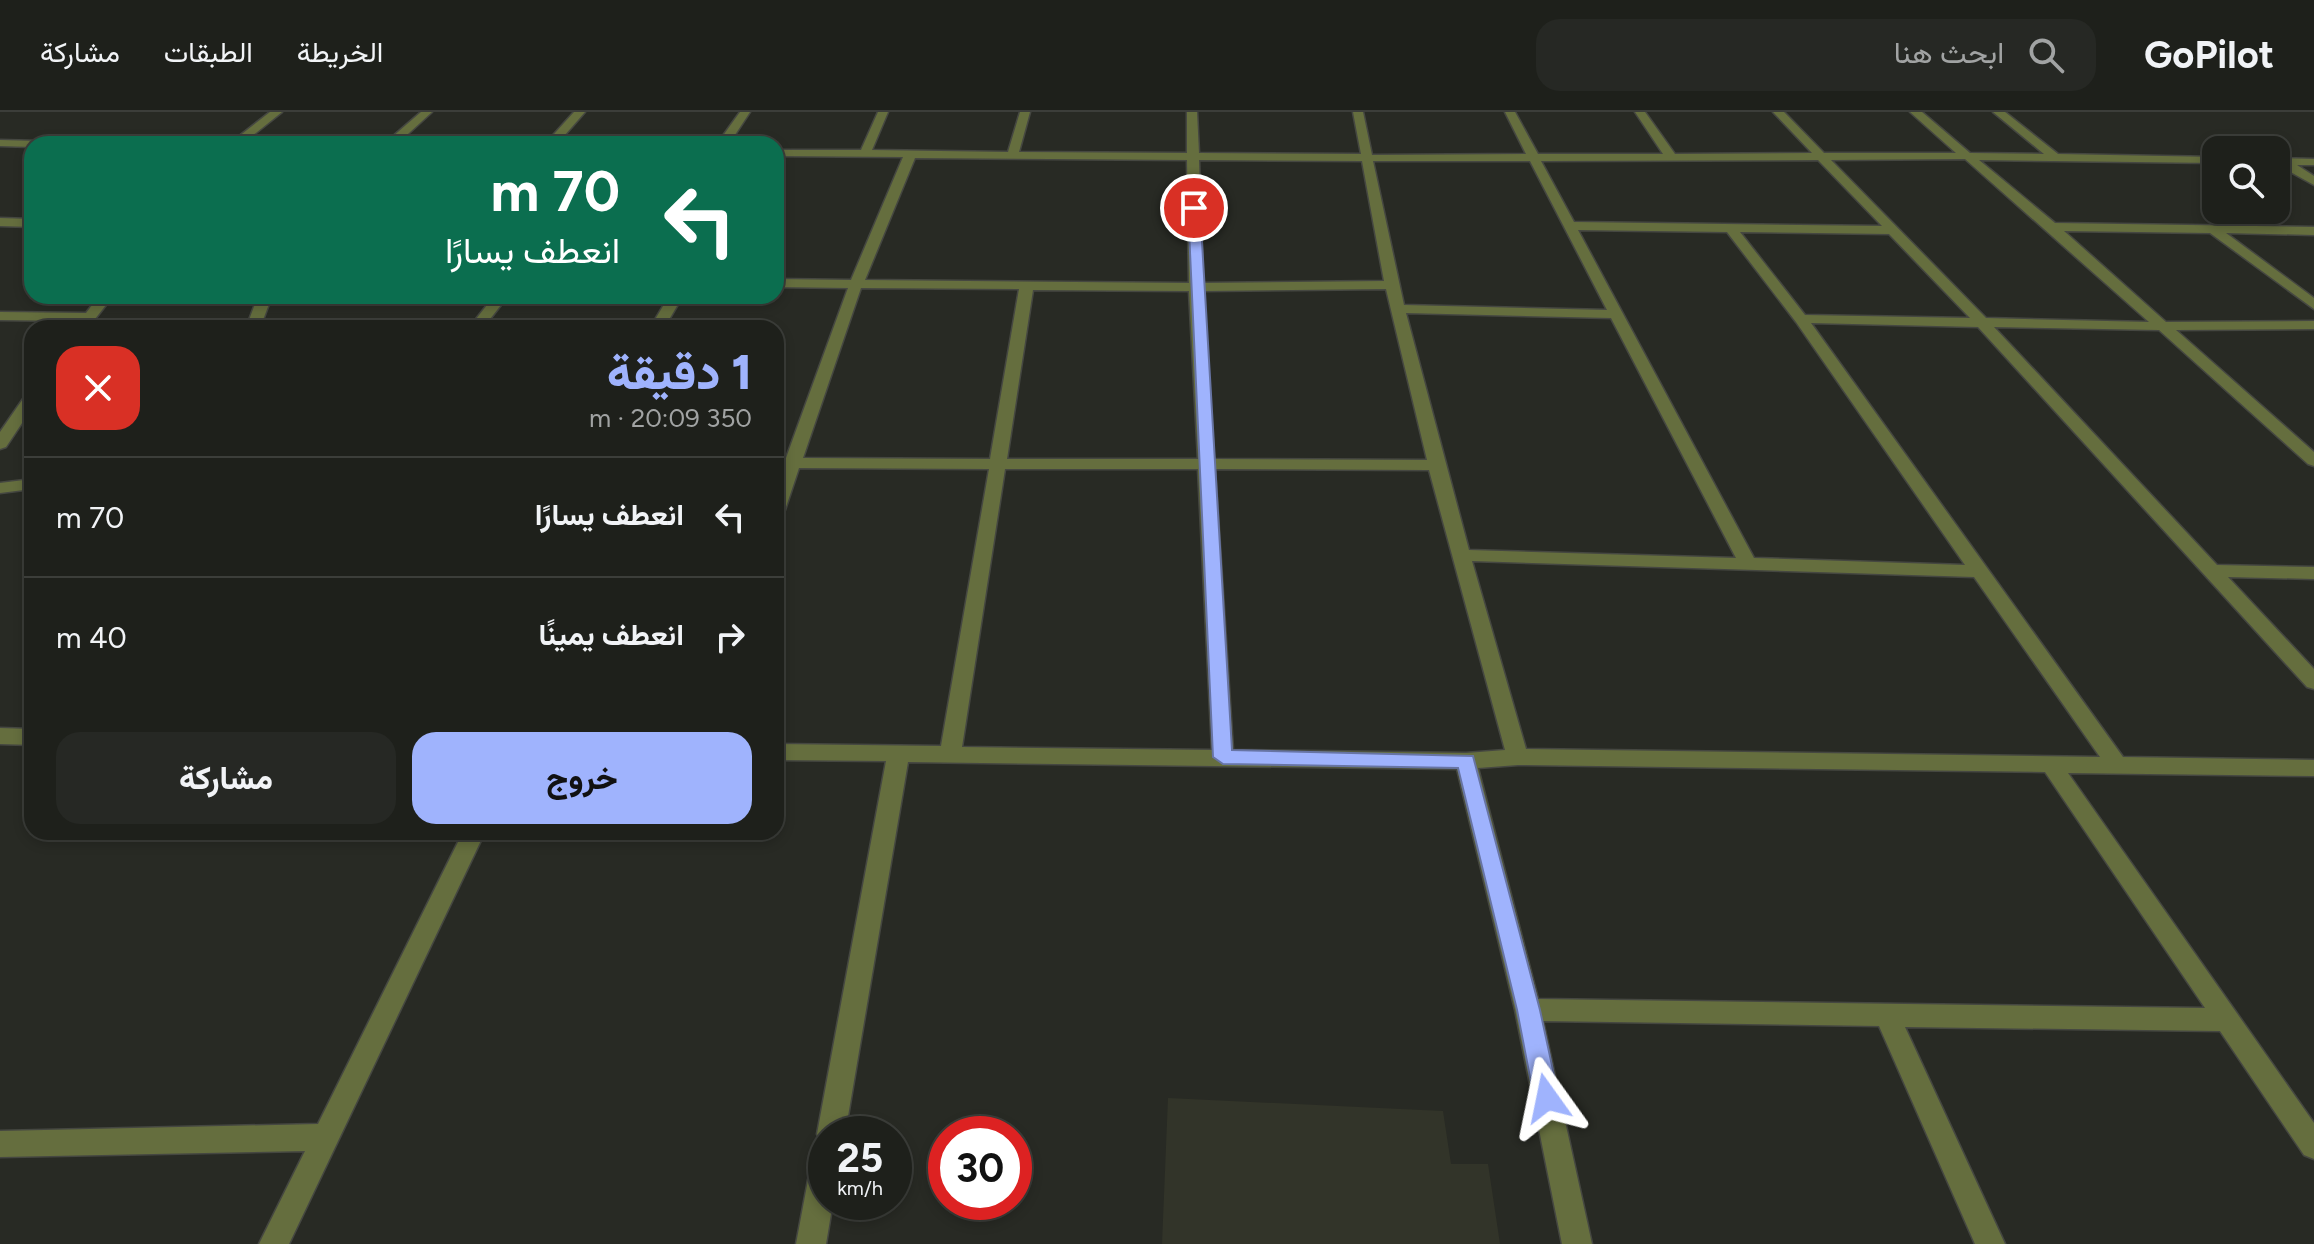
<!DOCTYPE html>
<html lang="ar">
<head>
<meta charset="utf-8">
<style>
	:root { --surface:#1e201b; --page:#262824; --text:#f1f3f6; --muted:#a1a3a3; --line:#3c3e3a; --accent:#9fb3fd }
	body { margin:0; font-family:Figtree,Vazirmatn,sans-serif; background:var(--page); color:var(--text); direction:rtl; height:100vh; display:flex; flex-direction:column; font-size:30px; white-space:nowrap }
	* { box-sizing:border-box; margin:0 }
	p { font-size:26px; color:var(--muted) }
	.icon { flex:none; width:44px; height:44px; fill:none; stroke:currentColor; stroke-width:2; stroke-linecap:round; stroke-linejoin:round }
	.map { position:relative; flex:1; overflow:hidden; direction:ltr }
	.panel { position:absolute; left:24px; top:208px; width:760px; height:520px; display:flex; flex-direction:column; background:var(--surface); border-radius:24px; box-shadow:0 4px 12px #0003,0 0 0 2px var(--line); direction:rtl }
	.panel>* { flex:none }
	.guide { position:absolute; left:24px; top:24px; width:760px; height:168px; border-radius:24px; box-shadow:0 4px 12px #0003,0 0 0 2px var(--line); direction:rtl; background:#0b6e4f; color:#fff; overflow:hidden }
	.buttons { position:absolute; left:2202px; top:24px; display:grid; gap:16px }
	.buttons a { display:grid; place-items:center; width:88px; height:88px; border-radius:16px; background:var(--surface); box-shadow:0 4px 12px #0003,0 0 0 2px var(--line); font-size:40px }
	.speed { position:absolute; left:808px; top:1004px; display:flex; gap:16px; font-size:40px; font-weight:700; text-align:center }
	.speed>* { display:grid; place-content:center; width:104px; height:104px; border-radius:50%; background:var(--surface); box-shadow:0 4px 12px #0003,0 0 0 2px var(--line); line-height:1 }
	.speed small { font-size:20px; font-weight:400 }
	.speed .limit { border:12px solid #d22; background:#fff; color:#111 }
	.pin { position:absolute; display:grid; place-items:center; width:68px; height:68px; color:#fff; margin:-34px; border:4px solid #fff; border-radius:50%; box-shadow:0 2px 8px #0007 }
	.me { position:absolute; width:88px; margin:-44px; rotate:348deg; stroke-linejoin:round; filter:drop-shadow(0 0 6px #0008) }
	.turn { display:flex; align-items:center; gap:28px; height:168px; padding:0 32px; font-size:36px }
	.turn .icon { width:104px; height:104px; stroke-width:2.5 }
	.turn b { display:block; font-size:56px; line-height:68px }
	.round { display:grid; place-items:center; flex:none; width:84px; height:84px; border-radius:24px; background:var(--page) }
	.head { display:flex; align-items:center; justify-content:space-between; height:136px; padding:0 32px }
	h1 { font-size:48px; font-weight:800; line-height:60px; color:var(--accent) }
	.button { display:flex; gap:16px; margin-top:auto; padding:16px 32px }
	.button a { flex:1; height:92px; border-radius:24px; background:var(--accent); color:#111; font-size:32px; font-weight:800; line-height:92px; text-align:center }
	.button a+a { background:var(--page); color:var(--text) }
	ul { padding:0; list-style:none }
	li { display:flex; align-items:center; gap:24px; height:120px; padding:0 32px; border-top:2px solid var(--line) }
	li div { flex:1 }
	li b { display:block; font-size:30px }
	li em { font-style:normal }
	header { display:flex; align-items:center; gap:48px; box-sizing:border-box; height:112px; padding:0 40px; background:var(--surface); border-bottom:2px solid var(--line) }
	header strong { font-size:38px }
	nav { display:flex; gap:44px; margin-inline-start:auto; font-size:28px }
	.search { width:560px; height:72px; background:var(--page); display:flex; align-items:center; gap:20px; box-sizing:border-box; padding:0 28px; border-radius:24px; color:var(--muted); font-size:30px }
	.map>svg:first-child { display:block }
	.built { fill:#323429 }
	.lines { fill:none; stroke-linecap:round; stroke-linejoin:round }
	.minor-casing { stroke:#454741; stroke-width:3 }
	.minor { fill:#656e3e; fill-rule:evenodd }
	.route { fill:#9fb3fd; stroke:#6774a4; stroke-width:2 }
</style>
</head>
<body>
<header>
<strong>GoPilot</strong>
<div class="search"><svg class="icon" aria-label="search" viewBox="0 0 24 24"><circle cx="10" cy="10" r="6"/><path d="M15 15l6 6"/></svg>ابحث هنا</div>
<nav><a>الخريطة</a><a>الطبقات</a><a>مشاركة</a></nav>
</header>
<div class="map">
<svg width="2314" height="1132" viewBox="0 0 2314 1132">
	<rect width="100%" height="100%" fill="#282a24"/>
	<path class="built" d="M 1168,986 L 1443,999 L 1451,1052 L 1488,1052 L 1500,1132 L 1162,1132 Z"/>
	<g class="lines">
		<g class="minor-casing">
			<path id="minor" d="M 270,0 L 282,0 L 242,32 L 229,32 Z
				M 421,0 L 432,0 L 397,32 L 384,32 Z
				M 574,0 L 585,0 L 557,32 L 545,32 Z
				M 740,0 L 750,0 L 729,32 L 717,32 Z
				M 878,0 L 888,0 L 872,38 L 1008,40 L 1020,0 L 1030,0 L 1019,40 L 1187,41 L 1187,0 L 1197,0 L 1199,41 L 1361,42 L 1353,0 L 1363,0 L 1372,43 L 1526,42 L 1505,0 L 1515,0 L 1538,42 L 1663,42 L 1635,0 L 1645,0 L 1675,42 L 1812,41 L 1773,0 L 1784,0 L 1824,41 L 1956,41 L 1910,0 L 1922,0 L 1970,41 L 2044,42 L 1993,0 L 2005,0 L 2058,42 L 2216,45 L 2216,51 L 1979,48 L 2055,111 L 2314,115 L 2314,123 L 2226,121 L 2314,186 L 2314,197 L 2210,121 L 2064,119 L 2166,210 L 2314,209 L 2314,217 L 2176,218 L 2314,340 L 2314,354 L 2308,352 L 2159,218 L 1994,215 L 2217,453 L 2314,455 L 2314,467 L 2228,465 L 2314,557 L 2314,577 L 2307,575 L 1978,215 L 1811,211 L 2123,645 L 2314,648 L 2314,664 L 2068,661 L 2314,1011 L 2314,1047 L 2304,1043 L 2220,919 L 1905,915 L 2005,1132 L 1975,1132 L 1879,914 L 1543,909 L 1592,1132 L 1562,1132 L 1515,898 L 1457,657 L 908,650 L 845,1022 L 826,1022 L 826,1033 L 821,1031 L 817,1022 L 886,649 L 776,648 L 776,632 L 941,634 L 989,357 L 799,356 L 785,398 L 776,403 L 776,374 L 783,356 L 776,356 L 776,346 L 786,346 L 848,176 L 776,175 L 776,167 L 851,168 L 903,45 L 776,44 L 776,38 L 861,38 ZM 915,46 L 1187,48 L 1189,171 L 865,168 ZM 1965,47 L 2149,210 L 1986,206 L 1831,48 ZM 1199,48 L 1362,49 L 1384,169 L 1203,171 ZM 1818,48 L 1882,114 L 1574,110 L 1541,49 ZM 1373,49 L 1530,49 L 1607,198 L 1404,193 ZM 1578,118 L 1727,120 L 1796,210 L 1965,453 L 1754,446 ZM 1740,120 L 1889,122 L 1970,206 L 1805,203 ZM 861,176 L 1019,177 L 990,347 L 803,346 ZM 1386,177 L 1427,348 L 1214,347 L 1203,179 ZM 1033,178 L 1189,179 L 1198,347 L 1007,347 ZM 1406,201 L 1611,206 L 1736,446 L 1469,438 ZM 1005,357 L 1198,357 L 1212,638 L 962,635 ZM 1215,357 L 1429,358 L 1505,638 L 1466,641 L 1233,638 ZM 1472,449 L 1974,465 L 2100,645 L 1526,637 ZM 1518,653 L 2045,660 L 2205,896 L 1538,887 L 1478,656 Z
				M 0,28 L 38,29 L 44,32 L 32,32 L 32,35 L 0,34 Z
				M 2276,46 L 2314,47 L 2314,53 L 2297,53 L 2314,64 L 2314,73 L 2276,52 Z
				M 0,106 L 32,107 L 32,115 L 0,114 Z
				M 99,184 L 113,184 L 88,216 L 74,216 L 79,209 L 0,208 L 0,200 L 86,201 Z
				M 258,184 L 272,184 L 260,216 L 246,216 Z
				M 494,184 L 508,184 L 483,216 L 469,216 Z
				M 669,184 L 683,184 L 664,216 L 650,216 Z
				M 32,279 L 32,296 L 6,335 L 0,337 L 0,320 L 27,281 Z
				M 32,367 L 32,377 L 0,381 L 0,371 Z
				M 0,616 L 32,617 L 32,633 L 0,632 Z
				M 463,720 L 485,720 L 289,1132 L 259,1132 L 305,1039 L 0,1045 L 0,1019 L 318,1012 Z
				M 826,1034 L 826,1090 L 833,1090 L 826,1132 L 796,1132 L 812,1047 L 816,1037 Z"/>
		</g>
		<use href="#minor" class="minor"/>
	</g>
	<path class="route" d="M 1194,93 L 1200,96 L 1232,638 L 1473,644 L 1540,898 L 1559,986 L 1555,994 L 1547,997 L 1538,994 L 1534,986 L 1517,898 L 1458,656 L 1223,652 L 1213,645 L 1188,96 Z"/>
</svg>
<div class="buttons">
<a><svg class="icon" aria-label="search" viewBox="0 0 24 24"><circle cx="10" cy="10" r="6"/><path d="M15 15l6 6"/></svg></a>
</div>
<div class="speed"><div>25<small>km/h</small></div><div class="limit">30</div></div>
<div class="pin" style="left:1194px;top:96px;background:#d93025"><svg class="icon" aria-label="arrive" viewBox="0 0 24 24"><path d="M6 21V4h12l-3 4 3 4H6"/></svg></div>
<svg class="me" style="left:1547px;top:986px" viewBox="-20 -20 40 40"><path d="M0-17L14 15 0 8-14 15z" fill="#9fb3fd" stroke="#fff" stroke-width="4"/></svg>
<div class="guide">
<div class="turn"><svg class="icon" aria-label="left" viewBox="0 0 24 24"><path d="M17 20v-9H6M10 6l-5 5 5 5"/></svg><div><b>70 m</b>انعطف يسارًا</div></div>
</div>
<section class="panel">
<div class="head"><div><h1>1 دقيقة</h1><p>350 m · 20:09</p></div><a class="round" style="background:#d93025;color:#fff"><svg class="icon" aria-label="close" viewBox="0 0 24 24"><path d="M6 6l12 12M18 6L6 18"/></svg></a></div>
<ul>
<li><svg class="icon" aria-label="left" viewBox="0 0 24 24"><path d="M17 20v-9H6M10 6l-5 5 5 5"/></svg><div><b>انعطف يسارًا</b></div><em>70 m</em></li>
<li><svg class="icon" aria-label="right" viewBox="0 0 24 24"><path d="M7 20v-9h11M14 6l5 5-5 5"/></svg><div><b>انعطف يمينًا</b></div><em>40 m</em></li>
</ul>
<div class="button"><a>خروج</a><a>مشاركة</a></div>
</section>
</div>
</body>
</html>
